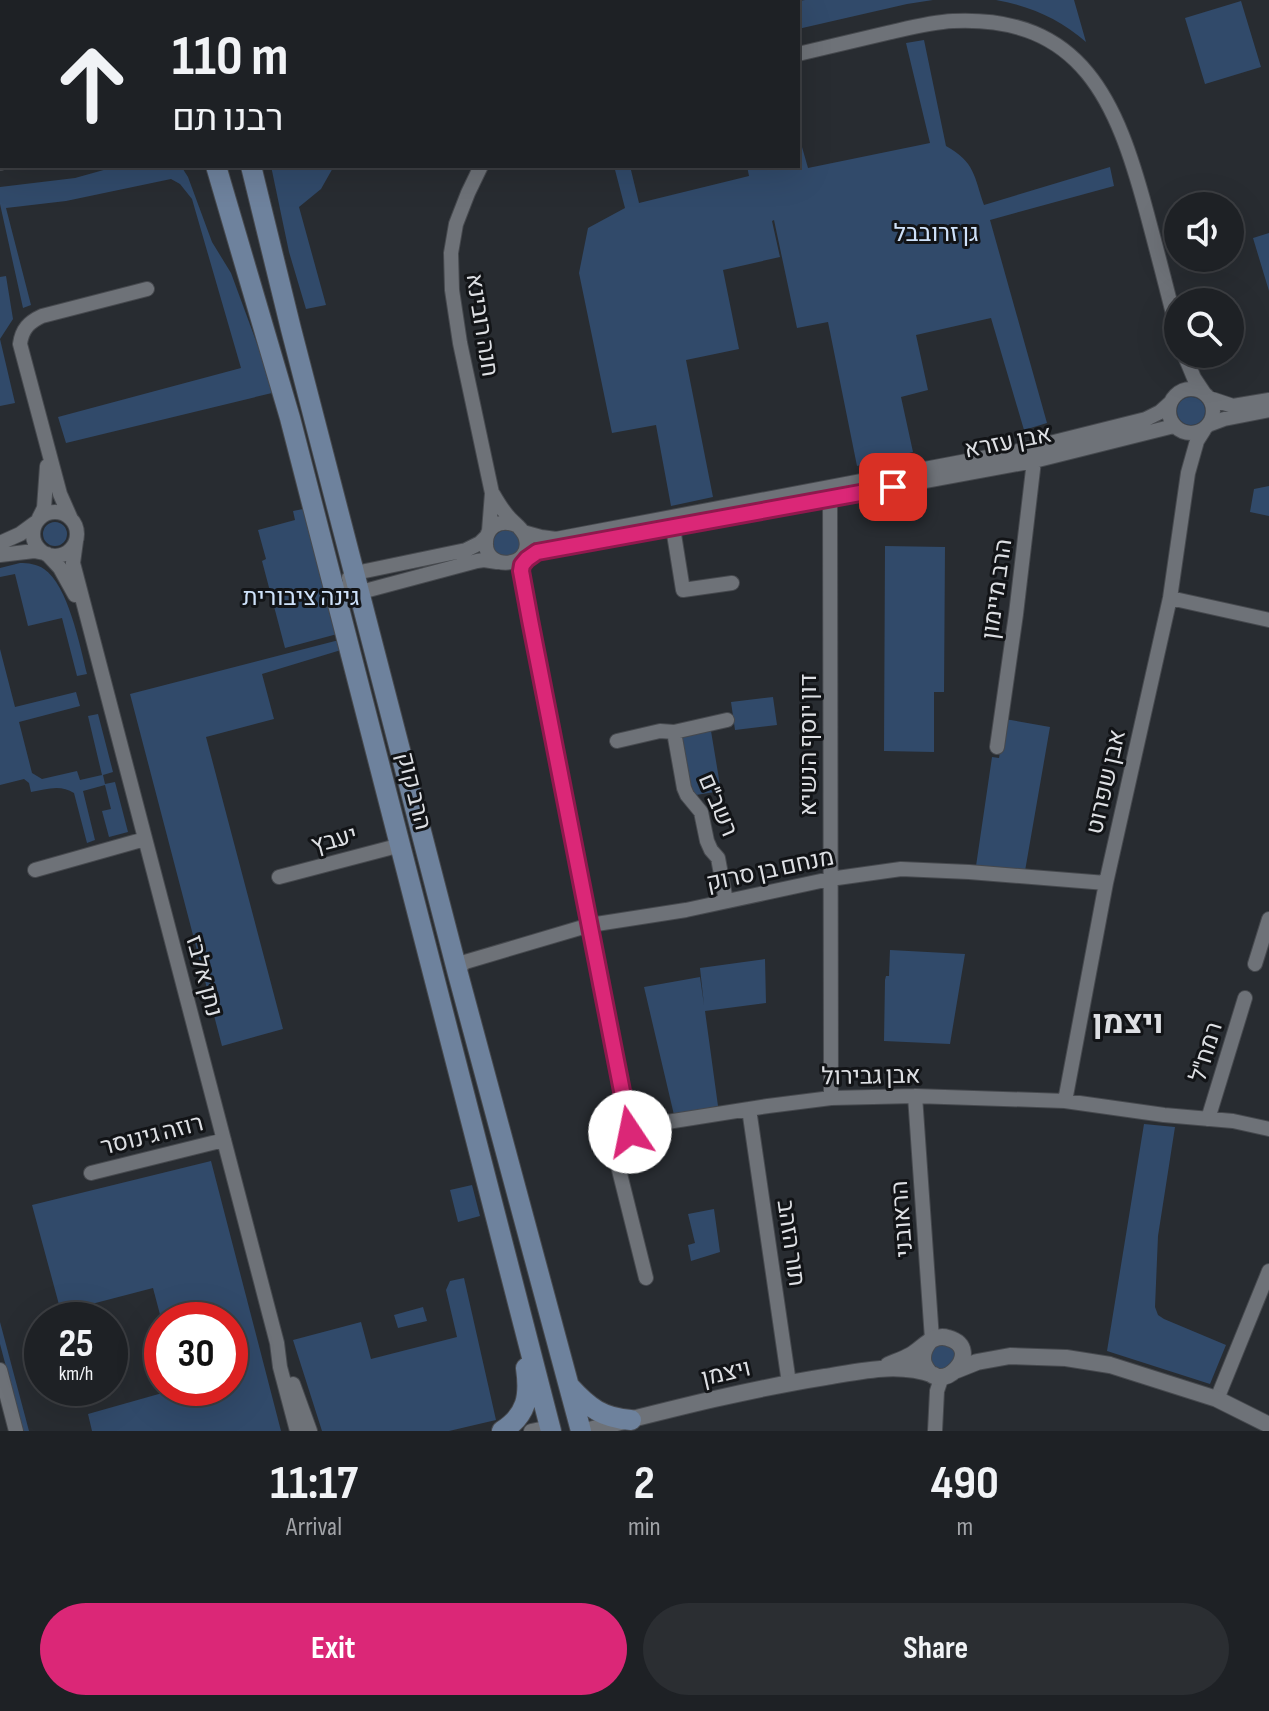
<!DOCTYPE html>
<html lang="en">
<head>
<meta charset="utf-8">
<style>
	:root { --surface:#1e2125; --page:#2b2e32; --text:#f1f3f6; --muted:#a1a3a7; --line:#3c3e42; --accent:#db2777 }
	body { margin:0; font-family:"Sofia Sans Condensed",Heebo,sans-serif; background:var(--page); color:var(--text); height:100vh; display:flex; flex-direction:column; font-size:30px; white-space:nowrap }
	* { box-sizing:border-box; margin:0 }
	p { font-size:26px; color:var(--muted) }
	.icon { flex:none; width:44px; height:44px; fill:none; stroke:currentColor; stroke-width:2; stroke-linecap:round; stroke-linejoin:round }
	.map { position:relative; height:1431px; overflow:hidden }
	.sheet { display:flex; flex-direction:column; background:var(--surface); flex:1 }
	.sheet>* { flex:none }
	.banner { position:absolute; left:0px; top:0px; width:800px; height:168px; box-shadow:0 8px 32px #0002,0 0 0 2px var(--line); background:#1e2125; color:var(--text); overflow:hidden }
	.buttons { position:absolute; left:1164px; top:192px; display:grid; gap:16px }
	.buttons a { display:grid; place-items:center; width:80px; height:80px; border-radius:50%; background:var(--surface); box-shadow:0 8px 32px #0002,0 0 0 2px var(--line); font-size:40px }
	.speed { position:absolute; left:24px; top:1302px; display:flex; gap:16px; font-size:40px; font-weight:700; text-align:center }
	.speed>* { display:grid; place-content:center; width:104px; height:104px; border-radius:50%; background:var(--surface); box-shadow:0 8px 32px #0002,0 0 0 2px var(--line); line-height:1 }
	.speed small { font-size:20px; font-weight:400 }
	.speed .limit { border:12px solid #d22; background:#fff; color:#111 }
	.pin { position:absolute; display:grid; place-items:center; width:68px; height:68px; color:#fff; margin:-34px; border-radius:16px; box-shadow:0 4px 12px #0006 }
	.me { position:absolute; width:88px; margin:-44px; rotate:349deg; stroke-linejoin:round; filter:drop-shadow(0 0 6px #0008) }
	.turn { display:flex; align-items:center; gap:28px; height:168px; padding:0 40px; font-size:36px }
	.turn .icon { width:104px; height:104px; stroke-width:2.5 }
	.turn b { display:block; font-size:56px; line-height:68px }
	.eta { display:flex; justify-content:space-evenly; align-items:center; height:136px; text-align:center }
	.eta b { font-size:48px; font-weight:700; line-height:56px }
	.cta { display:flex; gap:16px; margin-top:auto; padding:16px 40px }
	.cta a { flex:1; height:92px; border-radius:48px; background:var(--accent); color:#fff; font-size:32px; font-weight:700; line-height:92px; text-align:center }
	.cta a+a { background:var(--page); color:var(--text) }
	.map>svg:first-child { display:block }
	.green { fill:#314a6a }
	.lines { fill:none; stroke-linecap:round; stroke-linejoin:round }
	.minor-casing { stroke:#46494e; stroke-width:16 }
	.tertiary-casing { stroke:#46494e; stroke-width:18 }
	.secondary-casing { stroke:#46494e; stroke-width:22 }
	.minor { stroke:#6e7278; stroke-width:14 }
	.tertiary { stroke:#6e7278; stroke-width:16 }
	.secondary { stroke:#6e829d; stroke-width:20 }
	.route-casing { stroke:#8e194d; stroke-width:20 }
	.route { stroke:#db2777; stroke-width:14 }
	.labels { text-anchor:middle; dominant-baseline:central; stroke-width:6; stroke-linejoin:round; paint-order:stroke }
	.park-label { font-size:24px; fill:#cfe2fa; stroke:#121417 }
	.street-label { font-size:24px; fill:#dddfe3; stroke:#121417 }
	.district-label { font-size:32px; font-weight:bold; fill:#dddfe3; stroke:#121417 }
</style>
</head>
<body>
<div class="map">
<svg width="1269" height="1431" viewBox="0 0 1269 1431">
	<rect width="100%" height="100%" fill="#282c31"/>
	<path class="green" d="M 805,0 L 933,0 L 907,4 L 798,29 L 798,2 L 795,2 Z
		M 996,0 L 1074,0 L 1086,42 C 1060,19 1030,6 996,0 Z
		M 1241,1 L 1261,67 L 1205,84 L 1185,18 Z
		M 924,40 L 946,146 C 975,162 974,176 984,205 L 1110,167 L 1114,186 L 990,220 L 1047,423 L 1024,430 L 991,318 L 916,335 L 928,390 L 901,397 L 913,452 L 857,466 L 828,322 L 797,328 L 774,220 L 772,221 L 780,257 L 723,270 L 739,349 L 686,360 L 713,497 L 671,506 L 656,425 L 612,433 L 579,273 L 588,228 L 625,208 L 614,166 L 630,166 L 639,203 L 749,176 L 747,166 L 798,166 L 798,133 L 808,168 L 930,143 L 906,43 Z
		M 118,166 L 181,166 L 188,177 L 212,242 L 231,273 L 263,360 L 272,393 L 66,443 L 58,417 L 241,368 L 192,199 L 180,184 L 171,179 L 66,201 L 6,208 L 31,305 L 23,308 L 0,204 L 0,187 L 75,178 Z
		M 271,166 L 334,166 L 321,189 L 299,207 L 326,305 L 306,309 L 289,252 Z
		M 1269,233 L 1269,291 L 1253,238 Z
		M 6,276 L 13,319 L 0,339 L 15,403 L 0,406 L 0,277 Z
		M1177 411a14 14 0 1 1 28 0a14 14 0 1 1-28 0Z
		M 1269,486 L 1269,516 L 1250,512 L 1254,489 Z
		M 308,508 L 341,633 L 285,648 L 262,561 L 266,559 L 258,530 L 295,520 L 293,511 Z
		M43 534a12 12 0 1 1 24 0a12 12 0 1 1-24 0Z
		M493 544a14 14 0 1 1 28 0a14 14 0 1 1-28 0Z
		M 885,546 L 945,547 L 944,692 L 934,692 L 934,752 L 884,751 Z
		M 20,563 C 28,563 37,564 44,569 C 68,585 80,646 87,674 L 77,676 L 62,618 L 28,626 L 15,574 L 0,577 L 0,568 Z
		M 339,640 L 341,650 L 262,674 L 274,719 L 206,737 L 283,1029 L 222,1046 L 130,694 Z
		M 0,649 L 15,707 L 76,692 L 80,706 L 19,722 L 32,773 L 42,779 L 77,771 L 80,780 L 102,775 L 88,716 L 98,714 L 113,772 L 103,775 L 105,784 L 115,782 L 128,832 L 109,837 L 102,811 L 111,809 L 105,785 L 83,791 L 95,840 L 87,843 L 74,793 C 61,784 46,789 31,792 L 29,783 L 24,779 L 0,785 Z
		M 773,697 L 777,725 L 735,730 L 731,702 Z
		M 1005,719 L 1050,727 L 1025,871 L 976,866 L 992,757 L 999,758 Z
		M 711,731 L 721,791 L 696,795 L 687,791 L 677,737 Z
		M 890,950 L 965,954 L 950,1044 L 884,1041 L 885,980 L 886,976 L 889,976 Z
		M 765,959 L 766,1003 L 705,1011 L 718,1106 L 674,1115 L 644,987 L 700,977 L 704,1005 L 700,968 Z
		M 1144,1124 L 1175,1127 L 1158,1236 L 1155,1307 L 1158,1315 L 1164,1319 L 1226,1345 L 1210,1384 L 1107,1351 Z
		M 211,1161 L 281,1431 L 92,1431 L 88,1414 L 180,1388 L 230,1388 L 230,1320 L 162,1320 L 162,1322 L 153,1288 L 61,1312 L 32,1205 Z
		M 472,1185 L 480,1216 L 458,1222 L 450,1190 Z
		M 714,1209 L 720,1252 L 691,1261 L 688,1245 L 695,1243 L 688,1214 Z
		M 464,1278 L 496,1420 L 449,1431 L 322,1431 L 293,1340 L 361,1322 L 371,1359 L 457,1337 L 446,1290 L 450,1281 Z
		M 423,1307 L 427,1321 L 398,1328 L 394,1315 Z
		M 0,1322 L 29,1431 L 23,1431 L 0,1344 Z
		M 933,1343 L 956,1347 L 955,1367 L 935,1371 L 927,1352 Z"/>
	<g class="lines">
		<g class="minor-casing">
			<path id="minor" d="M 798,54 C 828,47 858,40 887,33 C 909,28 931,22 953,21 C 1083,15 1117,103 1146,210 C 1157,251 1168,293 1178,334
				M 481,166 L 468,193 L 456,224 L 451,253 L 452,290 L 460,343 L 492,493 L 489,531
				M 1184,354 L 1194,378 L 1204,393
				M1169 411a22 22 0 1 1 44 0a22 22 0 1 1-44 0Z
				M 1209,398 L 1233,406 L 1269,400
				M 1208,425 L 1224,419 L 1269,410
				M 830,492 L 831,1098
				M 493,494 C 497,501 501,508 507,515 C 513,523 524,529 526,539 C 533,568 484,572 486,542 C 486,536 489,530 494,526 C 502,521 510,522 518,526
				M33 534a22 22 0 1 1 44 0a22 22 0 1 1-44 0Z
				M 39,518 L 44,508 L 47,466
				M 71,519 L 60,494 L 20,344 C 22,329 29,322 42,316 L 147,289
				M 673,528 L 683,590 L 732,583
				M 523,532 L 541,537 L 556,539 L 1014,452 L 1146,419 L 1160,412 L 1170,403
				M 76,541 L 73,563 L 277,1343 L 280,1367 L 297,1431
				M 0,543 L 20,534 L 35,523
				M 47,554 L 60,568 L 75,595
				M 0,555 L 34,551 L 44,553
				M 532,556 L 522,565 L 521,571 L 630,1132
				M 521,558 L 530,554 L 1034,461 L 1174,426
				M 349,578 L 355,573 L 370,570 L 466,550 L 480,543 L 486,537
				M 335,587 L 361,592 L 477,561 L 484,560 L 497,562
				M 1170,598 L 1269,620
				M 674,732 L 684,788 L 687,795 L 701,812 L 707,841 L 711,850 L 718,858 L 726,901
				M 617,741 L 660,731 L 674,732 L 727,720
				M 997,747 L 1016,614 L 1034,461 L 1038,456
				M 35,870 L 145,839
				M 279,877 L 401,845
				M 1255,964 L 1269,919
				M 458,974 L 459,968 L 465,962 L 590,925 L 686,910 L 830,879 L 901,869 L 969,872 L 1106,883
				M 915,1096 L 932,1339
				M 1065,1101 L 1106,883 L 1170,598 L 1188,473 L 1197,441 L 1204,430
				M 749,1109 L 789,1383
				M 1208,1119 L 1245,998
				M 91,1173 L 224,1140
				M 646,1278 L 614,1150 L 630,1132 L 667,1122 L 768,1106 L 831,1098 L 915,1096 L 1065,1101 L 1164,1115 L 1233,1121 L 1269,1129
				M 0,1370 L 16,1431
				M 293,1384 L 310,1431
				M 1217,1399 L 1269,1271
				M 531,1431 L 550,1427
				M 935,1431 L 937,1391 L 942,1376"/>
		</g>
		<g class="tertiary-casing">
			<path id="tertiary" d="M 888,1365 C 895,1362 904,1359 911,1355 C 923,1348 933,1333 948,1338 C 987,1349 939,1401 924,1364 C 921,1355 924,1348 930,1341
				M 957,1370 L 977,1362 L 1010,1356 L 1066,1358 L 1110,1365 L 1217,1399 L 1269,1425
				M 585,1431 C 664,1411 744,1390 825,1377 C 862,1371 898,1362 934,1375"/>
		</g>
		<g class="secondary-casing">
			<path id="secondary" d="M 167,0 L 167,2
				M 204,0 L 205,2
				M 622,2 L 632,0
				M 733,2 L 743,0
				M 0,133 L 2,133
				M 0,160 L 2,159
				M 216,166 L 290,418 L 551,1431
				M 251,166 L 291,329 L 458,974 L 581,1431
				M 570,1387 C 589,1408 603,1418 631,1420
				M 502,1431 C 527,1415 530,1396 526,1368"/>
		</g>
		<use href="#minor" class="minor"/>
		<use href="#tertiary" class="tertiary"/>
		<use href="#secondary" class="secondary"/>
	</g>
	<g class="lines">
		<g class="route-casing">
			<path id="route" d="M 630,1132 L 530,620 L 521,571 L 522,565 L 527,559 L 537,552 L 893,487"/>
		</g>
		<use href="#route" class="route"/>
	</g>
	<g class="labels">
		<g class="park-label">
			<text x="936" y="233">גן זרובבל</text>
			<text x="301" y="597">גינה ציבורית</text>
		</g>
		<g class="street-label">
			<text transform="translate(482 325) rotate(81)">חנה רובינא</text>
			<text transform="translate(1008 442) rotate(-11)">אבן עזרא</text>
			<text transform="translate(997 589) rotate(-82)">הרב מיימון</text>
			<text transform="translate(808 745) rotate(-90)">דון יוסף הנשיא</text>
			<text transform="translate(1106 782) rotate(-77)">אבן שפרוט</text>
			<text transform="translate(414 791) rotate(76)">הרב קוק</text>
			<text transform="translate(718 805) rotate(67)">רשב"ם</text>
			<text transform="translate(334 840) rotate(-15)">יעבץ</text>
			<text transform="translate(770 870) rotate(-12)">מנחם בן סרוק</text>
			<text transform="translate(204 976) rotate(75)">נתן אלבז</text>
			<text transform="translate(1206 1052) rotate(-73)">רמח"ל</text>
			<text transform="translate(871 1076) rotate(-1)">אבן גבירול</text>
			<text transform="translate(152 1135) rotate(-14)">רוזה גינוסר</text>
			<text transform="translate(902 1219) rotate(-94)">הראובני</text>
			<text transform="translate(791 1243) rotate(82)">תור הזהב</text>
			<text transform="translate(726 1373) rotate(-13)">ויצמן</text>
		</g>
		<g class="district-label">
			<text x="1128" y="1023">ויצמן</text>
		</g>
	</g>
</svg>
<div class="buttons">
<a><svg class="icon" aria-label="sound" viewBox="0 0 24 24"><path d="M4 9h4l5-4v14l-5-4H4zM17 9q2 3 0 6"/></svg></a>
<a><svg class="icon" aria-label="search" viewBox="0 0 24 24"><circle cx="10" cy="10" r="6"/><path d="M15 15l6 6"/></svg></a>
</div>
<div class="speed"><div>25<small>km/h</small></div><div class="limit">30</div></div>
<div class="pin" style="left:893px;top:487px;background:#d93025"><svg class="icon" aria-label="arrive" viewBox="0 0 24 24"><path d="M6 21V4h12l-3 4 3 4H6"/></svg></div>
<svg class="me" style="left:630px;top:1132px" viewBox="-20 -20 40 40"><circle r="19" fill="#fff"/><path d="M0-13L10 11 0 6-10 11z" fill="#db2777"/></svg>
<div class="banner">
<div class="turn"><svg class="icon" aria-label="ahead" viewBox="0 0 24 24"><path d="M12 20V5M6 11l6-6 6 6"/></svg><div><b>110 m</b>רבנו תם</div></div>
</div>
</div>
<section class="sheet">
<div class="eta">
<div><b>11:17</b><p>Arrival</p></div>
<div><b>2</b><p>min</p></div>
<div><b>490</b><p>m</p></div>
</div>
<div class="cta"><a>Exit</a><a>Share</a></div>
</section>
</body>
</html>
